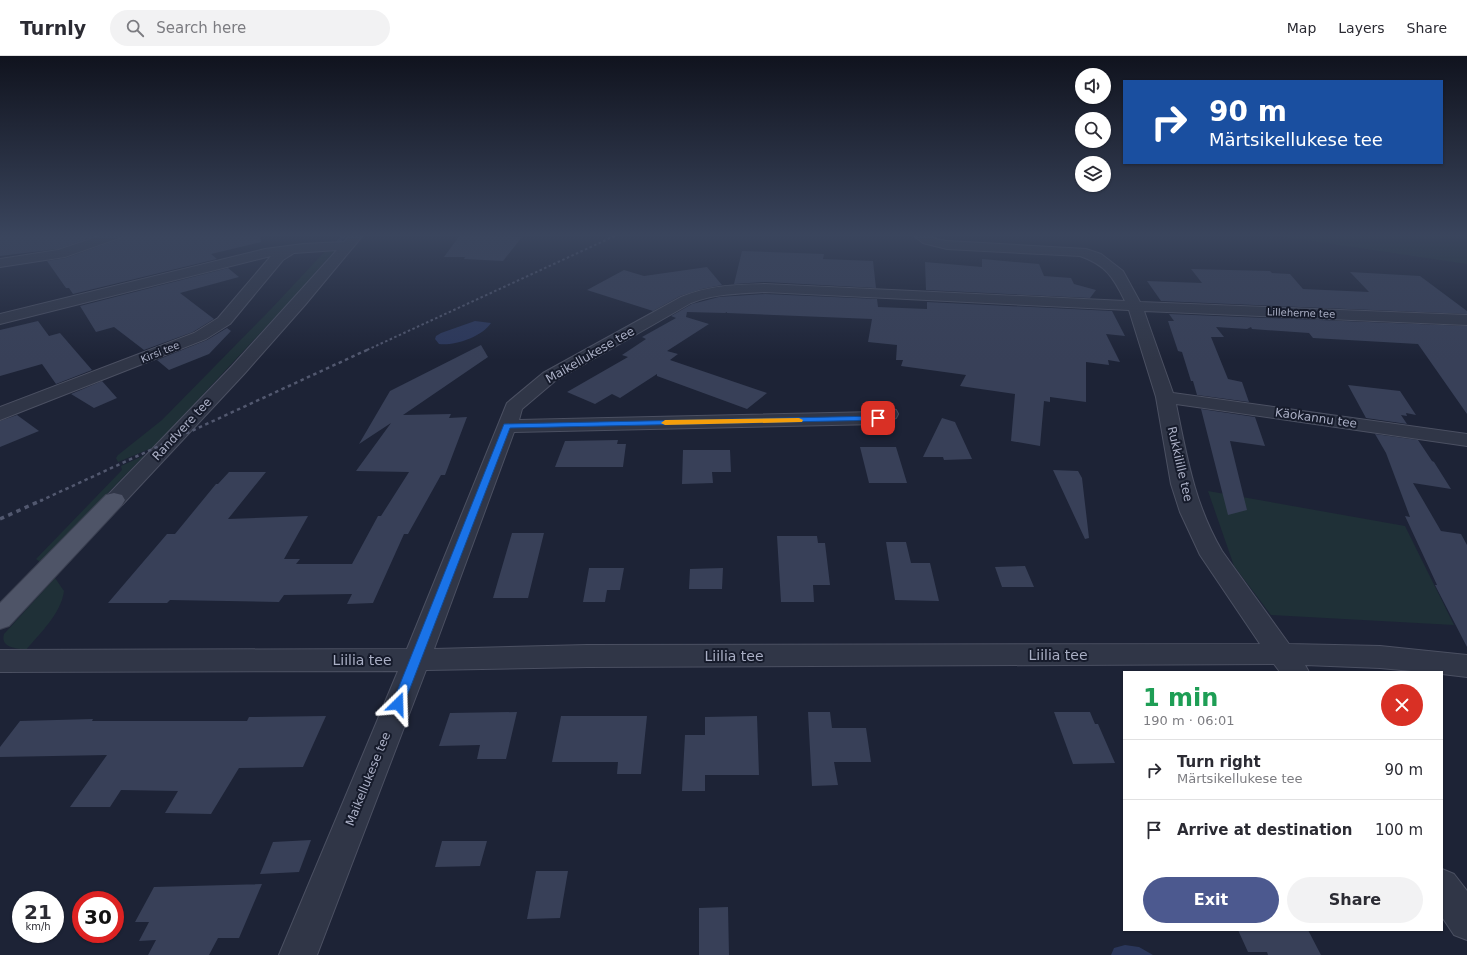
<!DOCTYPE html>
<html lang="en">
<head>
<meta charset="utf-8">
<style>
	:root { --surface:#fff; --page:#f2f2f3; --text:#2b2b33; --muted:#7c7c81; --line:#e1e1e2; --accent:#4c598f }
	body { margin:0; font-family:"DejaVu Sans",sans-serif; background:var(--page); color:var(--text); height:100vh; display:flex; flex-direction:column; font-size:15px; white-space:nowrap }
	* { box-sizing:border-box; margin:0 }
	p { font-size:13px; color:var(--muted) }
	.icon { flex:none; width:22px; height:22px; fill:none; stroke:currentColor; stroke-width:2; stroke-linecap:round; stroke-linejoin:round }
	.map { position:relative; flex:1; overflow:hidden }
	.details { position:absolute; left:1123px; top:615px; width:320px; height:260px; display:flex; flex-direction:column; background:var(--surface); border-radius:0px; box-shadow:0 1px 3px #0004 }
	.details>* { flex:none }
	.top-card { position:absolute; left:1123px; top:24px; width:320px; height:84px; border-radius:0px; box-shadow:0 1px 3px #0004; background:#1a4fa0; color:#fff; overflow:hidden }
	.controls { position:absolute; left:1075px; top:12px; display:grid; gap:8px }
	.controls a { display:grid; place-items:center; width:36px; height:36px; border-radius:50%; background:var(--surface); box-shadow:0 1px 3px #0004; font-size:20px }
	.speed { position:absolute; left:12px; top:835px; display:flex; gap:8px; font-size:20px; font-weight:700; text-align:center }
	.speed>* { display:grid; place-content:center; width:52px; height:52px; border-radius:50%; background:var(--surface); box-shadow:0 1px 3px #0004; line-height:1 }
	.speed small { font-size:10px; font-weight:400 }
	.speed .limit { border:6px solid #d22; background:#fff; color:#111 }
	.pin { position:absolute; display:grid; place-items:center; width:34px; height:34px; color:#fff; margin:-17px; border-radius:8px; box-shadow:0 2px 6px #0006 }
	.me { position:absolute; width:44px; margin:-22px; rotate:22deg; stroke-linejoin:round; filter:drop-shadow(0 0 3px #0008) }
	.turn { display:flex; align-items:center; gap:14px; height:84px; padding:0 20px; font-size:18px }
	.turn .icon { width:52px; height:52px; stroke-width:2.5 }
	.turn b { display:block; font-size:28px; line-height:34px }
	.round { display:grid; place-items:center; flex:none; width:42px; height:42px; border-radius:21px; background:var(--page) }
	.summary { display:flex; align-items:center; justify-content:space-between; height:68px; padding:0 20px }
	h1 { font-size:24px; font-weight:700; line-height:30px; color:#1e9e55 }
	.button { display:flex; gap:8px; margin-top:auto; padding:8px 20px }
	.button a { flex:1; height:46px; border-radius:24px; background:var(--accent); color:#fff; font-size:16px; font-weight:700; line-height:46px; text-align:center }
	.button a+a { background:var(--page); color:var(--text) }
	ul { padding:0; list-style:none }
	li { display:flex; align-items:center; gap:12px; height:60px; padding:0 20px; border-top:1px solid var(--line) }
	li div { flex:1 }
	li b { display:block; font-size:15px }
	li em { font-style:normal }
	header { display:flex; align-items:center; gap:24px; box-sizing:border-box; height:56px; padding:0 20px; background:var(--surface); border-bottom:1px solid var(--line) }
	header strong { font-size:19px }
	nav { display:flex; gap:22px; margin-inline-start:auto; font-size:14px }
	.search { width:280px; height:36px; background:var(--page); display:flex; align-items:center; gap:10px; box-sizing:border-box; padding:0 14px; border-radius:22px; color:var(--muted); font-size:15px }
	.map>svg:first-child { display:block }
	.green { fill:#1f3037 }
	.water { fill:#2b375b }
	.lines { fill:none; stroke-linecap:round; stroke-linejoin:round }
	.stream { fill:#2b375b; fill-rule:evenodd }
	.building { fill:#384058 }
	.minor-casing { stroke:#4b5062; stroke-width:2 }
	.major-casing { stroke:#3a3f50; stroke-width:2 }
	.minor { fill:#303647; fill-rule:evenodd }
	.major { fill:#4e5467; fill-rule:evenodd }
	.rail-far2 { stroke:#52586f; stroke-width:2; stroke-dasharray:2.5 2.5; stroke-linecap:butt }
	.rail-far1 { stroke:#52586f; stroke-width:2.5; stroke-dasharray:3.5 3.5; stroke-linecap:butt }
	.rail { stroke:#52586f; stroke-width:3.5; stroke-dasharray:4.5 4.5; stroke-linecap:butt }
	.route { fill:#1a73e8; stroke:#114b97 }
	.slow { fill:#f59e0b }
	.labels { text-anchor:middle; dominant-baseline:central; stroke-width:4; stroke-linejoin:round; paint-order:stroke }
	.far-street-label { font-size:10px; fill:#aaafc5; stroke:#161b2b }
	.street-label { font-size:12px; fill:#aaafc5; stroke:#161b2b }
	.near-street-label { font-size:14px; fill:#aaafc5; stroke:#161b2b }
</style>
</head>
<body>
<header>
<strong>Turnly</strong>
<div class="search"><svg class="icon" aria-label="search" viewBox="0 0 24 24"><circle cx="10" cy="10" r="6"/><path d="M15 15l6 6"/></svg>Search here</div>
<nav><a>Map</a><a>Layers</a><a>Share</a></nav>
</header>
<div class="map">
<svg width="1467" height="899" viewBox="0 0 1467 899">
	<rect width="100%" height="100%" fill="#1d2336"/>
	<path class="green" d="M 1265,178 L 1467,178 L 1467,208 Z
		M 328,192 L 335,194 L 291,244 L 154,391 L 118,406 L 116,402 L 118,399 L 162,364 L 272,252 Z
		M 145,399 L 40,506 L 36,503 L 122,414 L 121,410 Z
		M 1208,435 L 1405,470 L 1454,569 L 1271,559 L 1234,510 Z
		M 55,522 L 64,535 C 61,558 40,577 26,594 C 16,592 0,592 4,578 Z"/>
	<path class="water" d="M 475,265 L 491,267 C 482,281 454,290 439,288 L 435,283 L 436,280 L 441,277 Z
		M 1125,889 L 1139,891 L 1153,899 L 1111,899 L 1114,892 Z"/>
	<g class="lines">
		<path class="stream" d="M 342,178 L 347,178 L 340,187 L 336,187 L 336,186 Z"/>
	</g>
	<path class="building" d="M 0,178 L 100,178 L 58,193 L 0,200 Z
		M 124,178 L 260,178 L 261,186 L 211,198 L 217,203 L 73,238 L 69,232 L 66,232 L 47,205 L 66,202 L 122,182 Z
		M 460,179 L 493,180 L 522,181 L 503,205 L 464,203 L 465,201 L 444,201 Z
		M 742,195 L 824,198 L 823,203 L 873,205 L 876,232 L 765,226 L 734,228 Z
		M 982,203 L 1039,208 L 1044,220 L 1071,222 L 1074,228 L 1096,234 L 1090,242 L 926,234 L 925,206 L 982,211 Z
		M 707,211 L 722,229 L 702,233 L 680,240 L 653,255 L 587,234 L 624,214 L 644,220 Z
		M 228,212 L 239,221 L 180,237 L 214,263 L 193,276 L 144,294 L 114,271 L 96,276 L 80,250 Z
		M 1191,213 L 1270,215 L 1272,217 L 1290,218 L 1303,233 L 1369,236 L 1350,216 L 1420,220 L 1467,255 L 1467,258 L 1161,245 L 1147,225 L 1202,227 Z
		M 765,238 L 877,243 L 878,251 L 927,253 L 927,246 L 1112,255 L 1125,280 L 1106,278 L 1120,306 L 1108,304 L 1109,309 L 1086,306 L 1086,346 L 1050,341 L 1050,346 L 1044,345 L 1040,390 L 1011,385 L 1015,338 L 960,330 L 966,319 L 901,310 L 903,304 L 896,304 L 897,289 L 868,286 L 872,263 L 727,257 L 727,256 L 725,257 L 687,256 L 686,261 L 709,268 L 667,295 L 678,298 L 670,304 L 767,337 L 747,353 L 657,320 L 657,318 L 620,342 L 612,338 L 595,348 L 567,336 L 628,301 L 622,299 L 646,283 L 642,281 L 676,262 L 671,260 L 692,248 L 719,241 Z
		M 1169,258 L 1467,270 L 1467,358 L 1418,288 L 1313,282 L 1309,277 L 1252,273 L 1251,271 L 1247,273 L 1216,271 L 1224,281 L 1211,281 L 1228,323 L 1242,326 L 1249,346 L 1197,339 L 1193,325 L 1191,325 L 1182,296 L 1178,295 L 1168,265 L 1174,265 Z
		M 38,265 L 49,280 L 60,277 L 92,314 L 56,328 L 42,308 L 0,320 L 0,274 Z
		M 227,272 L 231,275 L 209,298 L 169,314 L 157,304 L 207,284 Z
		M 481,289 L 488,301 L 403,359 L 451,358 L 449,362 L 467,361 L 445,419 L 441,419 L 408,478 L 404,478 L 373,547 L 347,548 L 352,538 L 284,539 L 279,546 L 170,544 L 167,547 L 108,547 L 167,478 L 175,478 L 216,428 L 218,428 L 229,416 L 266,416 L 228,463 L 308,460 L 284,503 L 300,503 L 296,508 L 352,508 L 378,460 L 381,460 L 409,416 L 356,415 L 391,367 L 359,388 L 390,335 Z
		M 102,325 L 117,342 L 94,352 L 71,338 Z
		M 1348,329 L 1400,335 L 1416,359 L 1406,357 L 1407,360 L 1401,359 L 1407,368 L 1366,362 Z
		M 1201,353 L 1255,361 L 1265,390 L 1230,385 L 1247,454 L 1228,459 Z
		M 17,359 L 39,375 L 0,391 L 0,365 Z
		M 942,362 L 955,366 L 972,403 L 944,404 L 943,401 L 923,401 Z
		M 1375,378 L 1418,384 L 1432,405 L 1434,406 L 1451,433 L 1413,427 L 1441,475 L 1461,478 L 1467,489 L 1467,591 L 1435,529 L 1437,529 L 1405,460 L 1410,461 L 1386,397 Z
		M 618,384 L 617,388 L 626,388 L 623,411 L 555,411 L 565,385 Z
		M 860,391 L 896,391 L 907,427 L 869,427 Z
		M 683,394 L 730,394 L 731,416 L 712,416 L 713,427 L 682,428 Z
		M 1053,414 L 1078,415 L 1082,422 L 1089,482 L 1085,483 Z
		M 512,477 L 544,477 L 528,542 L 493,542 Z
		M 777,480 L 817,480 L 818,487 L 825,487 L 830,529 L 813,529 L 814,546 L 781,546 Z
		M 886,486 L 906,486 L 911,507 L 930,507 L 939,545 L 895,544 Z
		M 1025,510 L 1034,531 L 1002,531 L 995,511 Z
		M 589,512 L 624,512 L 620,534 L 607,534 L 605,546 L 583,546 Z
		M 723,512 L 722,533 L 689,533 L 690,513 Z
		M 517,656 L 506,703 L 477,703 L 480,689 L 439,690 L 450,657 Z
		M 808,656 L 830,656 L 832,672 L 866,672 L 871,706 L 834,706 L 838,729 L 812,730 Z
		M 1054,656 L 1090,656 L 1095,668 L 1098,668 L 1115,707 L 1073,708 Z
		M 326,660 L 303,711 L 239,712 L 211,758 L 165,757 L 178,735 L 121,734 L 110,751 L 70,751 L 107,699 L 0,701 L 0,691 L 20,665 L 93,663 L 92,665 L 247,665 L 249,661 Z
		M 561,660 L 647,660 L 641,718 L 617,718 L 618,706 L 552,706 Z
		M 757,660 L 759,719 L 705,719 L 705,735 L 682,735 L 685,679 L 705,679 L 705,661 Z
		M 311,784 L 299,816 L 260,818 L 273,786 Z
		M 442,785 L 487,785 L 480,810 L 435,811 Z
		M 536,815 L 568,815 L 560,862 L 527,863 Z
		M 262,828 L 239,882 L 218,882 L 209,899 L 148,899 L 156,884 L 139,885 L 149,866 L 135,866 L 154,831 Z
		M 728,851 L 729,899 L 699,899 L 699,852 Z
		M 1238,874 L 1308,874 L 1321,899 L 1268,899 L 1267,896 L 1248,896 Z"/>
	<g class="lines">
		<g class="minor-casing">
			<path id="minor" d="M 105,178 L 123,178 L 122,181 L 65,201 L 0,211 L 0,203 L 58,194 Z
				M 351,178 L 364,178 L 305,249 L 245,317 L 122,449 L 114,451 L 106,449 L 103,444 L 232,310 L 337,194 L 294,197 L 283,204 L 230,268 L 206,283 L 0,364 L 0,351 L 194,277 L 218,262 L 271,200 L 0,268 L 0,258 L 265,193 L 303,188 L 344,186 Z
				M 912,178 L 926,178 L 936,183 L 947,185 L 1086,193 L 1101,198 L 1123,215 L 1140,246 L 1467,259 L 1467,269 L 1144,255 L 1173,337 L 1467,378 L 1467,390 L 1176,348 C 1187,401 1194,447 1222,495 L 1289,588 L 1380,590 L 1467,599 L 1467,621 L 1442,618 L 1442,616 L 1422,616 L 1380,612 L 1305,609 L 1309,616 L 1280,616 L 1274,608 L 587,611 L 426,614 L 317,899 L 279,899 L 398,615 L 0,616 L 0,594 L 407,593 L 507,347 L 543,317 L 681,241 C 711,229 733,229 765,228 L 1125,245 C 1113,221 1106,209 1080,200 L 947,193 L 923,187 ZM 765,236 L 1129,254 L 1156,341 L 1171,428 L 1180,456 L 1200,499 L 1260,588 L 587,589 L 434,593 L 514,376 L 878,368 L 896,362 L 898,358 L 896,354 L 889,352 L 876,356 L 519,364 L 522,353 L 555,325 L 691,247 C 717,237 738,238 765,236 Z
				M 1442,813 L 1454,818 L 1467,835 L 1467,884 L 1454,879 L 1442,861 Z"/>
		</g>
		<g class="major-casing">
			<path id="major" d="M 114,437 L 122,439 L 125,444 L 122,449 L 9,570 L 0,573 L 0,547 L 106,439 Z"/>
		</g>
		<use href="#minor" class="minor"/>
		<use href="#major" class="major"/>
		<path class="rail-far2" d="M 367,294 L 619,178"/>
		<path class="rail-far1" d="M 40,445 L 369,293"/>
		<path class="rail" d="M 0,463 L 42,444"/>
	</g>
	<linearGradient id="sky" x2="0" y2="1"><stop stop-color="#10131e"/><stop offset="0.59" stop-color="#3a455d"/><stop offset="1" stop-color="#3a455d" stop-opacity="0"/></linearGradient>
	<rect width="1467" height="304" fill="url(#sky)"/>
	<path class="route" d="M 878,360 L 882,362 L 881,364 L 510,372 L 404,648 L 403,651 L 398,653 L 394,651 L 392,648 L 504,368 Z"/>
	<path class="slow" d="M 799,362 L 803,364 L 802,366 L 665,369 L 661,367 L 665,364 Z"/>
	<g class="labels">
		<g class="far-street-label">
			<text transform="translate(1301 257) rotate(2)">Lilleherne tee</text>
			<text transform="translate(160 296) rotate(-22)">Kirsi tee</text>
		</g>
		<g class="street-label">
			<text transform="translate(590 299) rotate(-30)">Maikellukese tee</text>
			<text transform="translate(1316 362) rotate(8)">Käokannu tee</text>
			<text transform="translate(182 373) rotate(-47)">Randvere tee</text>
			<text transform="translate(1180 408) rotate(77)">Rukkilille tee</text>
			<text transform="translate(368 723) rotate(-68)">Maikellukese tee</text>
		</g>
		<g class="near-street-label">
			<text x="1058" y="599">Liilia tee</text>
			<text x="734" y="600">Liilia tee</text>
			<text x="362" y="604">Liilia tee</text>
		</g>
	</g>
</svg>
<div class="controls">
<a><svg class="icon" aria-label="sound" viewBox="0 0 24 24"><path d="M4 9h4l5-4v14l-5-4H4zM17 9q2 3 0 6"/></svg></a>
<a><svg class="icon" aria-label="search" viewBox="0 0 24 24"><circle cx="10" cy="10" r="6"/><path d="M15 15l6 6"/></svg></a>
<a><svg class="icon" aria-label="layers" viewBox="0 0 24 24"><path d="M12 4l9 5-9 5-9-5zM3 14l9 5 9-5"/></svg></a>
</div>
<div class="speed"><div>21<small>km/h</small></div><div class="limit">30</div></div>
<div class="pin" style="left:878px;top:362px;background:#d93025"><svg class="icon" aria-label="arrive" viewBox="0 0 24 24"><path d="M6 21V4h12l-3 4 3 4H6"/></svg></div>
<svg class="me" style="left:398px;top:648px" viewBox="-20 -20 40 40"><path d="M0-17L14 15 0 8-14 15z" fill="#1a73e8" stroke="#fff" stroke-width="4"/></svg>
<div class="top-card">
<div class="turn"><svg class="icon" aria-label="right" viewBox="0 0 24 24"><path d="M7 20v-9h11M14 6l5 5-5 5"/></svg><div><b>90 m</b>Märtsikellukese tee</div></div>
</div>
<section class="details">
<div class="summary"><div><h1>1 min</h1><p>190 m · 06:01</p></div><a class="round" style="background:#d93025;color:#fff"><svg class="icon" aria-label="close" viewBox="0 0 24 24"><path d="M6 6l12 12M18 6L6 18"/></svg></a></div>
<ul>
<li><svg class="icon" aria-label="right" viewBox="0 0 24 24"><path d="M7 20v-9h11M14 6l5 5-5 5"/></svg><div><b>Turn right</b><p>Märtsikellukese tee</p></div><em>90 m</em></li>
<li><svg class="icon" aria-label="arrive" viewBox="0 0 24 24"><path d="M6 21V4h12l-3 4 3 4H6"/></svg><div><b>Arrive at destination</b></div><em>100 m</em></li>
</ul>
<div class="button"><a>Exit</a><a>Share</a></div>
</section>
</div>
</body>
</html>
